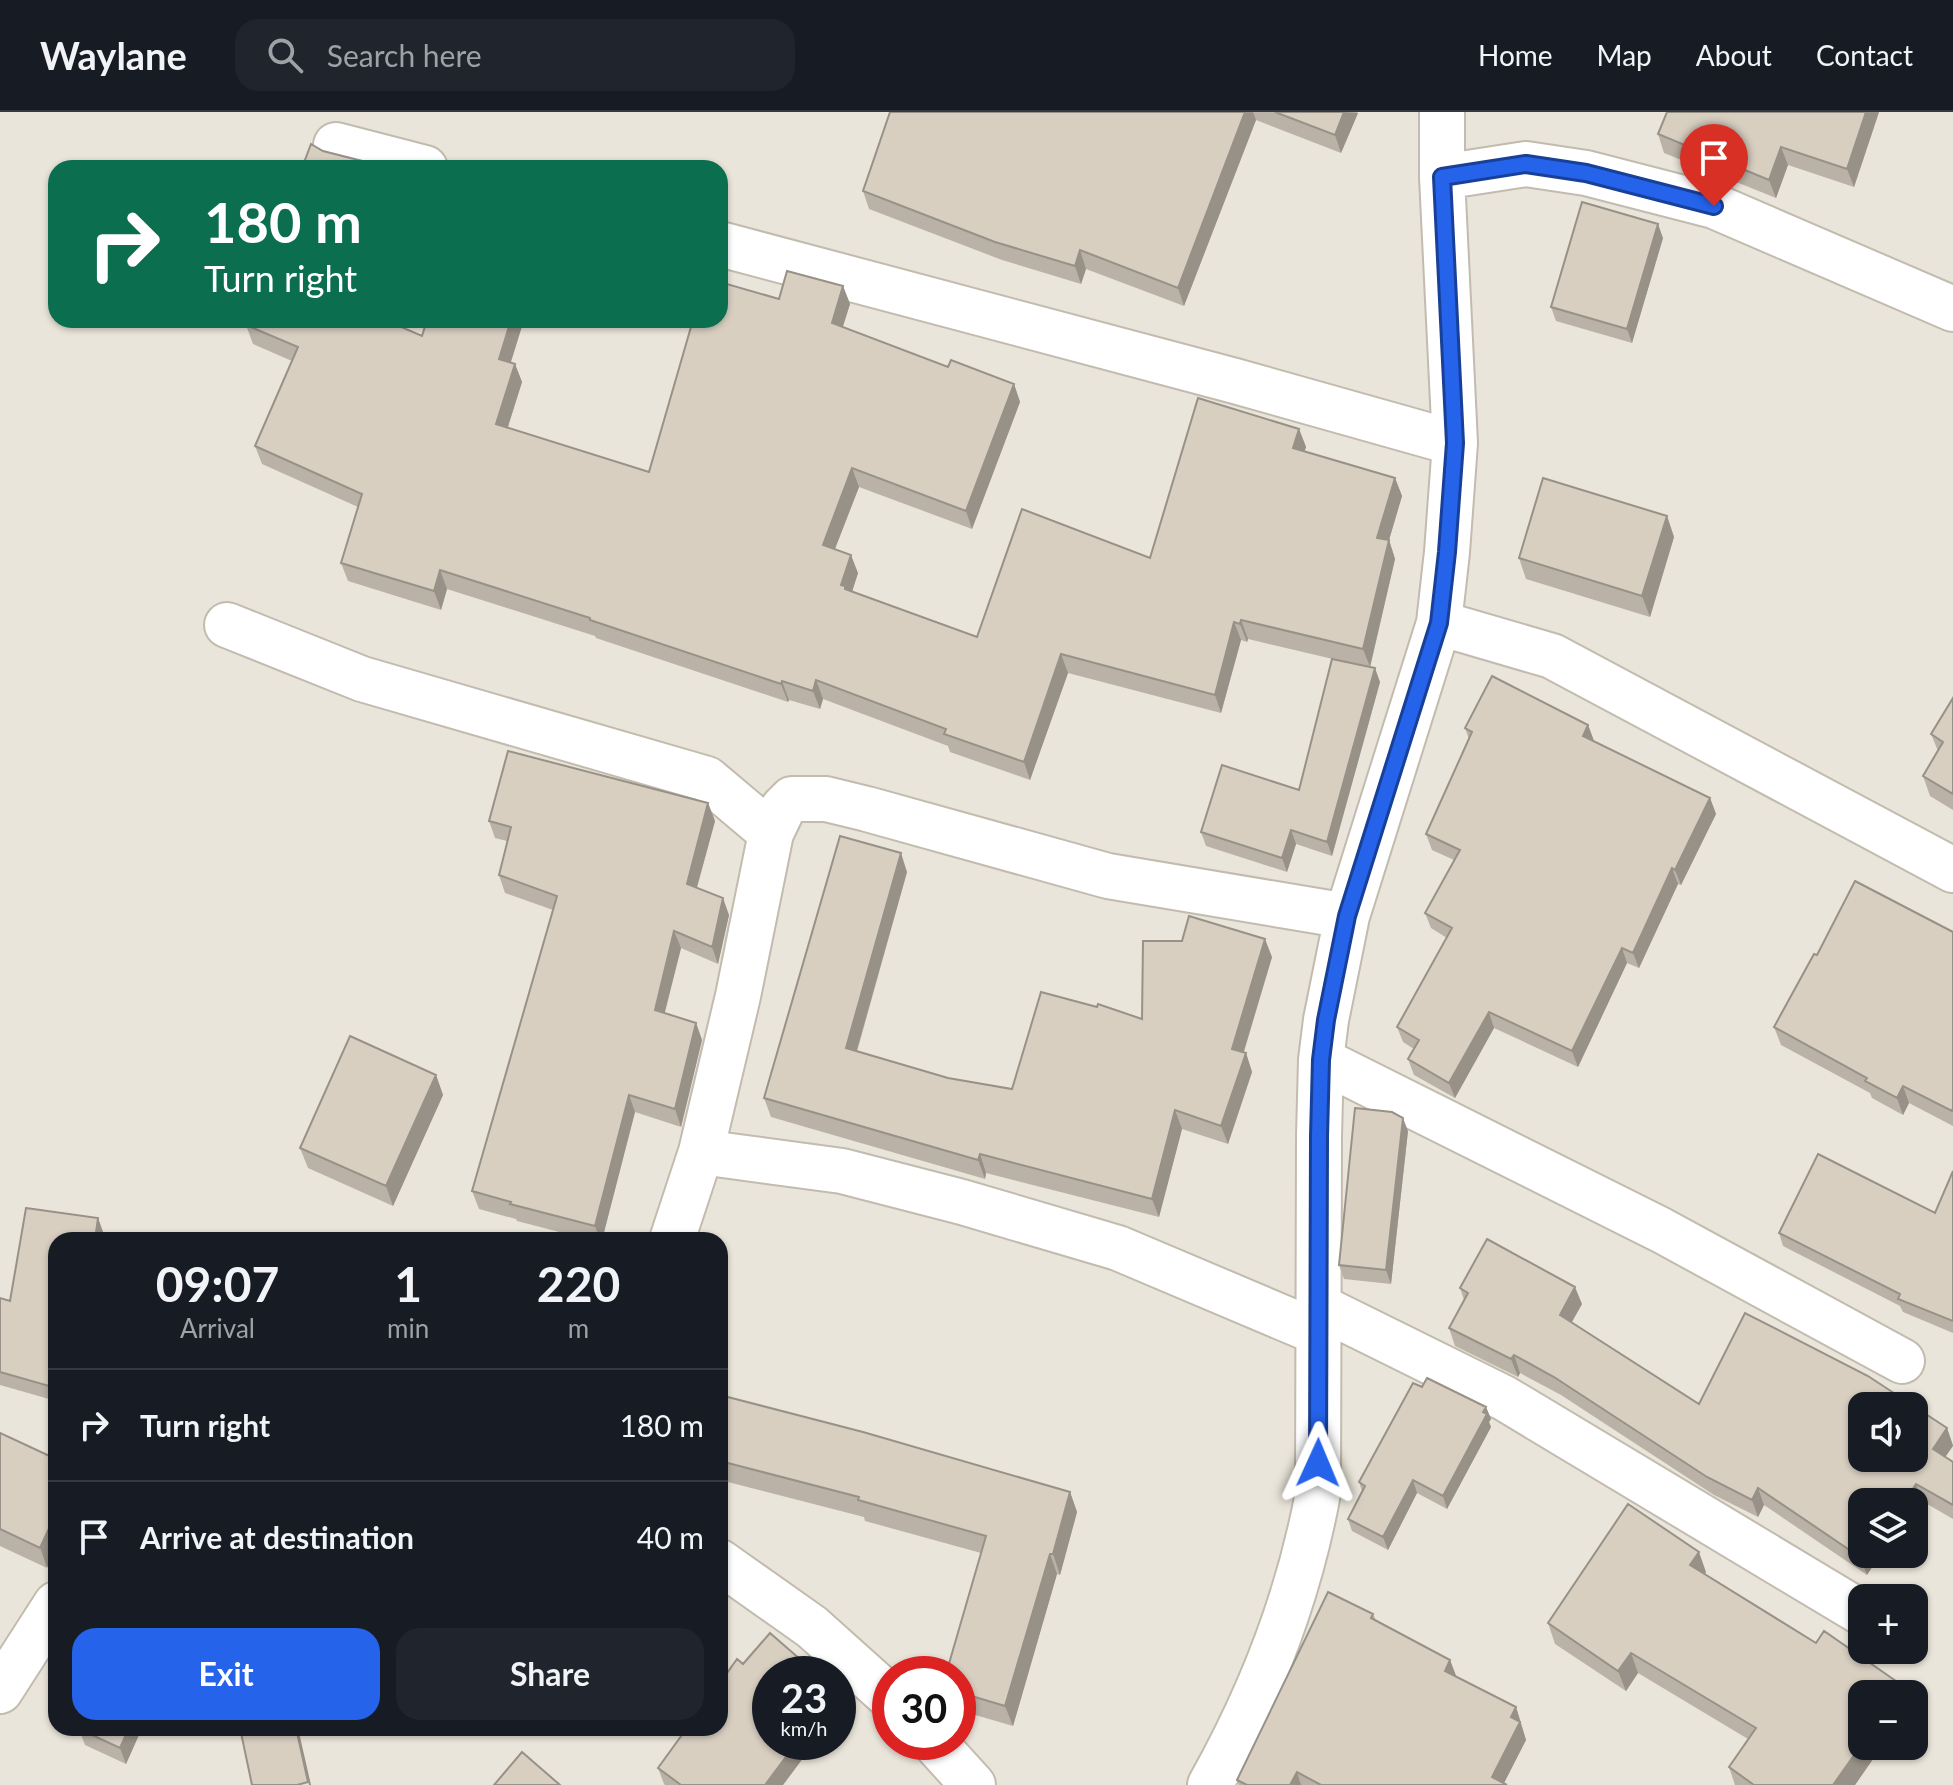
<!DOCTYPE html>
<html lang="en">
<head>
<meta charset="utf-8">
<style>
	:root { --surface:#171b24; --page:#20242c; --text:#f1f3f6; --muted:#9ea1a6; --line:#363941; --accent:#2563eb }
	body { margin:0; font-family:Lato,sans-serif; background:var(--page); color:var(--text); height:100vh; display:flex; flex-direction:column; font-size:30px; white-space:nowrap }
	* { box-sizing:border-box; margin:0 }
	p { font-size:26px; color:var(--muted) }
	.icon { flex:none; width:44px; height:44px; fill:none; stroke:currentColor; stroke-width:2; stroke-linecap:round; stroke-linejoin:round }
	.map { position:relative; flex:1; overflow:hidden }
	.drawer { position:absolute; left:48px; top:1120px; width:680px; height:504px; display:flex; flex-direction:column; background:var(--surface); border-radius:24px; box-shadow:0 2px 6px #0004 }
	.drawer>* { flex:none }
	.hud { position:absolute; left:48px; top:48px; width:680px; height:168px; border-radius:24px; box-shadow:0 2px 6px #0004; background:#0b6e4f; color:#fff; overflow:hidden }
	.tools { position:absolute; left:1848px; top:1280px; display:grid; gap:16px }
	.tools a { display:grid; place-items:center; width:80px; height:80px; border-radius:16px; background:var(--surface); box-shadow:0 2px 6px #0004; font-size:40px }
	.speed { position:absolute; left:752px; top:1544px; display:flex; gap:16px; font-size:40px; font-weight:700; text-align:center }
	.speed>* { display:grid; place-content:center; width:104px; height:104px; border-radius:50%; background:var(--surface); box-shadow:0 2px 6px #0004; line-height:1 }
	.speed small { font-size:20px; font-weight:400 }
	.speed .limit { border:12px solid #d22; background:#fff; color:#111 }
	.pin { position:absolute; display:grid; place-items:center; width:68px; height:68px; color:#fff; margin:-82px -34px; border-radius:50% 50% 50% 0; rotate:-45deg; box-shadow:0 0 8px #0007 }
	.pin .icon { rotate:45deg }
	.me { position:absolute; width:88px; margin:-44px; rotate:1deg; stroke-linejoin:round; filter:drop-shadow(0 0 6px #0008) }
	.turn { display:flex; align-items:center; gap:28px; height:168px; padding:0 24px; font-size:36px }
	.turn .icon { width:104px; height:104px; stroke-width:2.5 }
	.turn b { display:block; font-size:56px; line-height:68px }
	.eta { display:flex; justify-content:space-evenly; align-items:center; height:136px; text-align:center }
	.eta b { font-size:48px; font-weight:700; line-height:56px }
	.cta { display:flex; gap:16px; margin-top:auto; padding:16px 24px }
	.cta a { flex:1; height:92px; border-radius:24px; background:var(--accent); color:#fff; font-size:32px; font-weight:700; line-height:92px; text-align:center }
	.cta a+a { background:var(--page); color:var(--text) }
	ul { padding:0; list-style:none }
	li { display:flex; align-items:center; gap:24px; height:112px; padding:0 24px; border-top:2px solid var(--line) }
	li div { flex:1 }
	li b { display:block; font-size:30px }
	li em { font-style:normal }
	header { display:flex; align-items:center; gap:48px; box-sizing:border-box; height:112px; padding:0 40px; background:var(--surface); border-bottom:2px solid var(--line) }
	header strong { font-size:38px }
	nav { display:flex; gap:44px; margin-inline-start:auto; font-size:28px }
	.search { width:560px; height:72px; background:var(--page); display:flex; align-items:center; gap:20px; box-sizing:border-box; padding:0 28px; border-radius:24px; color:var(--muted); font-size:30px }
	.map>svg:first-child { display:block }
	.residential { fill:#eae5da; fill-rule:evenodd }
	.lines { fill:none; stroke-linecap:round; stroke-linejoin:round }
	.minor-casing { stroke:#c2bbae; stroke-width:48 }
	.minor { stroke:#fff; stroke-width:44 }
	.wall { fill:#bab2a6 }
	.shaded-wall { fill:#979187 }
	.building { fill:#d8cfc1; stroke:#979187; stroke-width:2; fill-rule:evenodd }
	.route-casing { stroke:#184099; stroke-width:20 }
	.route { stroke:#2563eb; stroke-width:14 }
</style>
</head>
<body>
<header>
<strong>Waylane</strong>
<div class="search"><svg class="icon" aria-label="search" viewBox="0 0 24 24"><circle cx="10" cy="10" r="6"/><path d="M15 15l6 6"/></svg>Search here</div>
<nav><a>Home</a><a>Map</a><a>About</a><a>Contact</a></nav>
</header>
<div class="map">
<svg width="1953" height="1673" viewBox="0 0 1953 1673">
	<rect width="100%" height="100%" fill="#f6f3ec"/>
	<path class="residential" d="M 0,0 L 1953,0 L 1953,1673 L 0,1673 ZM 56,56 L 720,56 L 720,208 L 56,208 ZM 56,1128 L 720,1128 L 720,1616 L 56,1616 ZM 1862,1294 L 1914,1294 L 1914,1346 L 1862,1346 ZM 1862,1390 L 1914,1390 L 1914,1442 L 1862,1442 ZM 1862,1486 L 1914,1486 L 1914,1538 L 1862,1538 ZM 770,1562 L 838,1562 L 838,1630 L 770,1630 ZM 890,1562 L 958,1562 L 958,1630 L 890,1630 ZM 1862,1582 L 1914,1582 L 1914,1634 L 1862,1634 Z"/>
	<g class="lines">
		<g class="minor-casing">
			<path id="minor" d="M 336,33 L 425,56
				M 1442,65 L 1526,52 L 1586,61 L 1714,94 L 1953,197
				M 720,132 L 1235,269 L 1455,331
				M 1439,511 L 1552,544 L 1953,758
				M 227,513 L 362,567 L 707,667 L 771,721
				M 1321,948 L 1661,1118 L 1902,1249
				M 701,1040 L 842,1059 L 962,1090 L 1118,1136 L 1319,1221
				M 672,1128 L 701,1040 L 738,884 L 771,721 L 783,696 L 792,687 L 826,687 L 867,697 L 1108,764 L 1347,804
				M 1320,1195 L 1504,1286 L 1862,1501
				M 720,1450 L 812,1515 L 890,1585
				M 0,1579 L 56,1492
				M 934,1630 L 973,1673
				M 1210,1673 C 1261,1582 1299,1484 1318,1381 L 1319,1024 L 1321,948 L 1326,908 L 1347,804 L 1439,511 L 1447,440 L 1455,331 L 1442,65 L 1442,0"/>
		</g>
		<use href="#minor" class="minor"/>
	</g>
	<path class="wall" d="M 890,0 L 1357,0 L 1358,1 L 1341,41 L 1256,8 L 1184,194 L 1086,157 L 1081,172 L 1002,148 L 869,97 L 863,79 Z
		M 1667,0 L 1879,0 L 1854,75 L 1788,53 L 1776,86 L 1664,41 L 1658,22 Z
		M 1663,126 L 1632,231 L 1556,209 L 1551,195 Z
		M 843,174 L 850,192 L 843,215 L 948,255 L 1014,272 L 1020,290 L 972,417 L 859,375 L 835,437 L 858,461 L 852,480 L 977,525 L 1150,446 L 1299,317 L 1306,335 L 1304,339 L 1395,366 L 1402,384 L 1389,428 L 1395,447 L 1370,555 L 1380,570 L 1332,744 L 1296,732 L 1287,760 L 1206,734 L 1201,720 L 1299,678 L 1350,551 L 1248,527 L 1247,530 L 1241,528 L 1221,601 L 1068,561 L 1030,668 L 950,640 L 948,634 L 823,587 L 820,597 L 789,588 L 788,590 L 596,526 L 595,524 L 447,477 L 441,498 L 348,469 L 341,451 L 358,395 L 262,352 L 255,334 L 292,249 L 253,232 L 246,213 L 422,224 L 515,252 L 522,270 L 508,315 L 649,360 L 779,187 Z
		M 1667,404 L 1674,425 L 1650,505 L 1526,467 L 1519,446 Z
		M 1953,586 L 1953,698 L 1930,684 L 1923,664 L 1938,639 L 1931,622 Z
		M 1588,613 L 1594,629 L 1710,686 L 1716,702 L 1681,773 L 1678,772 L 1639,856 L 1627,851 L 1578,955 L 1494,916 L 1455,986 L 1414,963 L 1408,947 L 1414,937 L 1403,930 L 1397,915 L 1447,826 L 1431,816 L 1425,801 L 1454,748 L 1432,738 L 1426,722 L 1469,627 L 1465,616 Z
		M 708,691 L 715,709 L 697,776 L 729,803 L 718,852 L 681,836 L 664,901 L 696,911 L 702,928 L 681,1015 L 635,1000 L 602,1128 L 590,1128 L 517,1109 L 516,1107 L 479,1097 L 472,1079 L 553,798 L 505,781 L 499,763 L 507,729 L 495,726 L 489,709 Z
		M 907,760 L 857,940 L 948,966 L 1012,977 L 1097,895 L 1142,907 L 1182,829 L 1272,845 L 1244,940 L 1246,941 L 1252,960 L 1228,1032 L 1182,1017 L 1159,1105 L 986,1061 L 985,1067 L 771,1005 L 764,986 Z
		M 1953,820 L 1953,1014 L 1909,991 L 1903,1003 L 1872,986 L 1870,981 L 1781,933 L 1774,915 L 1817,843 Z
		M 436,963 L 443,983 L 393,1094 L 308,1056 L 300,1036 Z
		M 1408,1019 L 1391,1172 L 1344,1167 L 1339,1153 Z
		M 1953,1059 L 1953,1221 L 1903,1200 L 1900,1194 L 1783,1134 L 1779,1121 L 1935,1101 Z
		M 26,1096 L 98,1106 L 103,1120 L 102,1128 L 56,1128 L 56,1289 L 0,1273 L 0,1186 L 10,1189 Z
		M 1460,1176 L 1582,1192 L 1572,1210 L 1699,1292 L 1947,1316 L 1953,1333 L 1945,1345 L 1953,1350 L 1953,1407 L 1922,1389 L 1862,1390 L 1867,1463 L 1764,1393 L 1758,1405 L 1714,1383 L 1561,1283 L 1520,1261 L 1518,1265 L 1455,1234 L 1449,1216 L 1464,1188 Z
		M 1422,1275 L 1486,1295 L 1491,1307 L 1489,1310 L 1491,1315 L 1447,1397 L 1417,1381 L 1388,1438 L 1352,1419 L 1348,1407 L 1362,1379 L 1359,1370 Z
		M 720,1283 L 1070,1380 L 1077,1400 L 1060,1463 L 1057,1462 L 1013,1614 L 958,1598 L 958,1562 L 981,1441 L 865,1409 L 864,1405 L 720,1368 Z
		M 0,1321 L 47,1456 L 0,1434 Z
		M 1706,1460 L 1705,1462 L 1816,1531 L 1903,1574 L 1906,1582 L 1862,1582 L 1862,1634 L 1882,1634 L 1855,1673 L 1735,1673 L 1729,1655 L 1748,1627 L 1638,1561 L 1626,1579 L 1555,1532 L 1548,1511 Z
		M 1373,1502 L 1376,1508 L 1450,1548 L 1456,1565 L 1516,1595 L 1526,1628 L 1504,1671 L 1507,1673 L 1239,1673 L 1237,1668 Z
		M 142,1616 L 126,1652 L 85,1633 L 79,1617 Z
		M 815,1630 L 783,1673 L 665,1673 L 664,1672 L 658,1656 Z"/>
	<path class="shaded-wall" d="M 1245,0 L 1253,0 L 1256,8 L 1184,194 L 1178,176 Z
		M 1344,0 L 1358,1 L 1341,41 L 1335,23 Z
		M 1866,0 L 1879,0 L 1854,75 L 1847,57 Z
		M 1781,35 L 1788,53 L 1776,86 L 1769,68 Z
		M 1658,112 L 1663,126 L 1632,231 L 1627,217 Z
		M 1080,138 L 1086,157 L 1081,172 L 1075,154 Z
		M 843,174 L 850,192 L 838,229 L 832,211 Z
		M 511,208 L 524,208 L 506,266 L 499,247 Z
		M 515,252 L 522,270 L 503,330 L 496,312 Z
		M 1014,272 L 1020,290 L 972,417 L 966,399 Z
		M 1299,317 L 1306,335 L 1300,355 L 1293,336 Z
		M 852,356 L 859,375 L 829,452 L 823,433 Z
		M 1395,366 L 1402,384 L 1389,428 L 1395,447 L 1370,555 L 1363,537 L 1377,426 Z
		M 1667,404 L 1674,425 L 1650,505 L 1642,484 Z
		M 851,443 L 858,461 L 850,486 L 841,473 Z
		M 440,458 L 447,477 L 441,498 L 434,479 Z
		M 1241,508 L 1248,527 L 1247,530 L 1240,512 Z
		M 1234,510 L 1241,528 L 1221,601 L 1215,583 Z
		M 1061,542 L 1068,561 L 1030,668 L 1024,650 Z
		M 1375,556 L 1380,570 L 1332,744 L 1327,730 Z
		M 816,568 L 823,587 L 820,597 L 813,579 Z
		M 782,569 L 789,588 L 788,590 L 781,572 Z
		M 1588,613 L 1594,629 L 1583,624 Z
		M 1710,686 L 1716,702 L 1681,773 L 1675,758 Z
		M 708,691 L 715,709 L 693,789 L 687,772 Z
		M 1291,718 L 1296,732 L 1287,760 L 1282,746 Z
		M 901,741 L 907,760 L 852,955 L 846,936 Z
		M 1672,756 L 1678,772 L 1639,856 L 1633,841 Z
		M 723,786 L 729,803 L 718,852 L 712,835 Z
		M 674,819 L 681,836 L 661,916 L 655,898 Z
		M 1265,827 L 1272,845 L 1239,955 L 1232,937 Z
		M 1622,836 L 1627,851 L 1578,955 L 1572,939 Z
		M 1489,900 L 1494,916 L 1455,986 L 1449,971 Z
		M 696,911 L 702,928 L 681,1015 L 675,997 Z
		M 1246,941 L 1252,960 L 1228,1032 L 1221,1014 Z
		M 436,963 L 443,983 L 393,1094 L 386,1074 Z
		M 1903,974 L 1909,991 L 1903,1003 L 1897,986 Z
		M 629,983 L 635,1000 L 602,1128 L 600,1128 L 595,1114 Z
		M 1175,998 L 1182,1017 L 1159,1105 L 1152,1087 Z
		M 1403,1006 L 1408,1019 L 1391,1172 L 1386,1158 Z
		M 980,1042 L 986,1061 L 985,1067 L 978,1048 Z
		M 98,1106 L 103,1120 L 102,1128 L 95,1128 Z
		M 1575,1175 L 1582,1192 L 1566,1220 L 1560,1203 Z
		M 1514,1243 L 1520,1261 L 1518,1265 L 1511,1247 Z
		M 1486,1295 L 1491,1307 L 1489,1310 L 1491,1315 L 1447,1397 L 1443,1384 Z
		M 1947,1316 L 1953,1334 L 1939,1354 L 1933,1337 Z
		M 1413,1368 L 1417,1381 L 1388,1438 L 1383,1425 Z
		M 1916,1372 L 1922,1389 L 1914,1402 L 1914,1390 L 1904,1390 Z
		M 1758,1376 L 1764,1393 L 1758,1405 L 1752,1388 Z
		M 1070,1380 L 1077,1400 L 1060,1463 L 1053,1442 Z
		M 56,1401 L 56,1437 L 47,1456 L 40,1436 Z
		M 1699,1440 L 1706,1460 L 1697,1473 L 1690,1453 Z
		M 1050,1442 L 1057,1462 L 1013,1614 L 1005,1594 Z
		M 1862,1442 L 1881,1442 L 1867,1463 L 1860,1445 Z
		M 1631,1541 L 1638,1561 L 1626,1579 L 1618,1559 Z
		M 1450,1548 L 1457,1566 L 1445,1559 Z
		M 1903,1574 L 1906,1582 L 1897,1582 Z
		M 838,1584 L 842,1594 L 838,1599 Z
		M 1516,1595 L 1526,1628 L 1503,1673 L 1492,1665 L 1511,1605 Z
		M 129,1616 L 142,1616 L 126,1652 L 120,1636 Z
		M 296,1616 L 298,1616 L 311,1673 L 309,1673 Z
		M 797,1630 L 815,1630 L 783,1673 L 765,1673 Z
		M 1862,1632 L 1862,1634 L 1882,1634 L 1855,1673 L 1833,1673 Z
		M 1297,1660 L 1301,1673 L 1290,1673 Z"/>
	<path class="building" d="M 890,0 L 1245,0 L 1178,176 L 1080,138 L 1075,154 L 995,130 L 863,79 Z
		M 1275,0 L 1344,0 L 1335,23 Z
		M 1667,0 L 1866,0 L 1847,57 L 1781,35 L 1769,68 L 1658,22 Z
		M 311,32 L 323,39 L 390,56 L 302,56 Z
		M 1582,90 L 1658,112 L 1627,217 L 1551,195 Z
		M 787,159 L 843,174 L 832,211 L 948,255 L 951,248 L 1014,272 L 966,399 L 852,356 L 823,433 L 851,443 L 841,473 L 845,474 L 845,477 L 977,525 L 1022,397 L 1150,446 L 1198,286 L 1299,317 L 1293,336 L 1395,366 L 1377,426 L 1389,428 L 1363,537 L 1241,508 L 1240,512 L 1234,510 L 1215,583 L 1061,542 L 1024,650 L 944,622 L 946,617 L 816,568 L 813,579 L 782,569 L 781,572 L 590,508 L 590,506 L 440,458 L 434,479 L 341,451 L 362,382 L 255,334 L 298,235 L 246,213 L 248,208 L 385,208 L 422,224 L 427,208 L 511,208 L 499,247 L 515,252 L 496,312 L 649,360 L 693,208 L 720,208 L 720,170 L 779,187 Z
		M 1543,366 L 1667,404 L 1642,484 L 1519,446 Z
		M 1332,547 L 1375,556 L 1327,730 L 1291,718 L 1282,746 L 1201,720 L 1222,653 L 1299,678 Z
		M 1492,564 L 1588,613 L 1583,624 L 1710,686 L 1675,758 L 1672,756 L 1633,841 L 1622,836 L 1572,939 L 1489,900 L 1449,971 L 1408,947 L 1419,928 L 1397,915 L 1452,816 L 1425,801 L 1460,738 L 1426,722 L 1472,620 L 1465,616 Z
		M 1953,586 L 1953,682 L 1923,664 L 1943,630 L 1931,622 Z
		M 508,639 L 708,691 L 687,772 L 723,786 L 713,832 L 712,835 L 674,819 L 655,898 L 696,911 L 675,997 L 629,983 L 595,1114 L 510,1092 L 511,1090 L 472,1079 L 557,784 L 499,763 L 511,715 L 489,709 Z
		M 840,724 L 901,741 L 846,936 L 948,966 L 1012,977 L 1041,880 L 1097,895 L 1098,892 L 1142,907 L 1143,829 L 1182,829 L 1189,804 L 1265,827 L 1232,937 L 1246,941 L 1221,1014 L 1175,998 L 1152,1087 L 980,1042 L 978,1048 L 764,986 Z
		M 1855,769 L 1953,820 L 1953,996 L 1952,999 L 1903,974 L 1897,986 L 1865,969 L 1867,966 L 1774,915 L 1814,842 L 1817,843 Z
		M 350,924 L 436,963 L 386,1074 L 300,1036 Z
		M 1355,996 L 1392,1000 L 1403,1006 L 1386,1158 L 1339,1153 Z
		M 1818,1042 L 1935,1101 L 1953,1059 L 1953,1209 L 1898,1187 L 1900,1182 L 1779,1121 Z
		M 26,1096 L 98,1106 L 95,1128 L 56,1128 L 56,1276 L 0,1260 L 0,1186 L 10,1189 Z
		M 1487,1127 L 1575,1175 L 1560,1203 L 1699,1292 L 1745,1201 L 1868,1264 L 1947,1316 L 1933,1337 L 1953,1350 L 1953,1393 L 1916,1372 L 1904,1390 L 1898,1389 L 1897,1390 L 1862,1390 L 1862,1442 L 1860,1445 L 1758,1376 L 1752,1388 L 1707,1365 L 1554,1265 L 1514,1243 L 1511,1247 L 1449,1216 L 1468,1181 L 1460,1176 ZM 1862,1294 L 1914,1294 L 1914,1346 L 1862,1346 Z
		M 1427,1266 L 1486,1295 L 1483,1300 L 1487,1302 L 1443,1384 L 1413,1368 L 1383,1425 L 1348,1407 L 1365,1374 L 1359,1370 L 1413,1271 L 1422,1275 Z
		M 720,1283 L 863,1320 L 1070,1380 L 1053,1442 L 1050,1442 L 1005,1594 L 958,1580 L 958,1562 L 946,1562 L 986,1424 L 858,1388 L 859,1385 L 720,1349 Z
		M 0,1321 L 56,1347 L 56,1401 L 40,1436 L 0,1417 Z
		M 1628,1392 L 1699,1440 L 1690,1453 L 1816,1531 L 1824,1519 L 1903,1574 L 1897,1582 L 1862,1582 L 1862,1632 L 1833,1673 L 1754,1673 L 1729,1655 L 1756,1616 L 1631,1541 L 1618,1559 L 1548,1511 Z
		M 1328,1480 L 1373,1502 L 1371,1506 L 1450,1548 L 1445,1559 L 1516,1595 L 1511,1605 L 1520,1610 L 1492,1665 L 1507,1673 L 1321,1673 L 1297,1660 L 1290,1673 L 1247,1673 L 1237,1668 Z
		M 770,1521 L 817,1562 L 770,1562 L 770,1630 L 797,1630 L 765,1673 L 681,1673 L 658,1656 L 687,1616 L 720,1616 L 720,1571 L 737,1547 L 743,1552 Z
		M 79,1616 L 129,1616 L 120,1636 L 79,1617 Z
		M 240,1616 L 296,1616 L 308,1670 L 297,1673 L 252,1673 Z
		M 522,1640 L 560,1673 L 494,1673 Z"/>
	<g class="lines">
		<g class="route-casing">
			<path id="route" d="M 1318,1351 L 1319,1024 L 1321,948 L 1326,908 L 1347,804 L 1439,511 L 1447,440 L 1455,331 L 1442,65 L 1526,52 L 1586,61 L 1714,94"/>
		</g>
		<use href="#route" class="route"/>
	</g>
</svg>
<div class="tools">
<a><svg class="icon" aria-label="sound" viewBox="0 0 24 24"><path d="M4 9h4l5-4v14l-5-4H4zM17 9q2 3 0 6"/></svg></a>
<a><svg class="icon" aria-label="layers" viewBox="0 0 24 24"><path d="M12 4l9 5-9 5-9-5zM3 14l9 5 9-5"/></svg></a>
<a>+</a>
<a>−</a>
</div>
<div class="speed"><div>23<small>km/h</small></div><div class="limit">30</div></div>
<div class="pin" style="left:1714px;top:94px;background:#d93025"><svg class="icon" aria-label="arrive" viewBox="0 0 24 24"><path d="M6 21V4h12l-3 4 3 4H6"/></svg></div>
<svg class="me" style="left:1318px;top:1351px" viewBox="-20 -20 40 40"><path d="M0-17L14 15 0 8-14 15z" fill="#2563eb" stroke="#fff" stroke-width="4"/></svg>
<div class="hud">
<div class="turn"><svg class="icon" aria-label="right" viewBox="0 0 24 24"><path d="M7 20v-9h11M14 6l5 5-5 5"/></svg><div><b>180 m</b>Turn right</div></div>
</div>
<section class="drawer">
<div class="eta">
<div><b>09:07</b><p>Arrival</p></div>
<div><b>1</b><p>min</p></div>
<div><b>220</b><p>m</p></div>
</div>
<ul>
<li><svg class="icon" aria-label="right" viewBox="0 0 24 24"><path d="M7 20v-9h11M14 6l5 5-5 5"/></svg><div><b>Turn right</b></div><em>180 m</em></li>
<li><svg class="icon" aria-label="arrive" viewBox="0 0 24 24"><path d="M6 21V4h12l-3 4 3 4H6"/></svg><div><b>Arrive at destination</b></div><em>40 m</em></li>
</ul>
<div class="cta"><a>Exit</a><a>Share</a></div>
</section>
</div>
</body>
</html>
